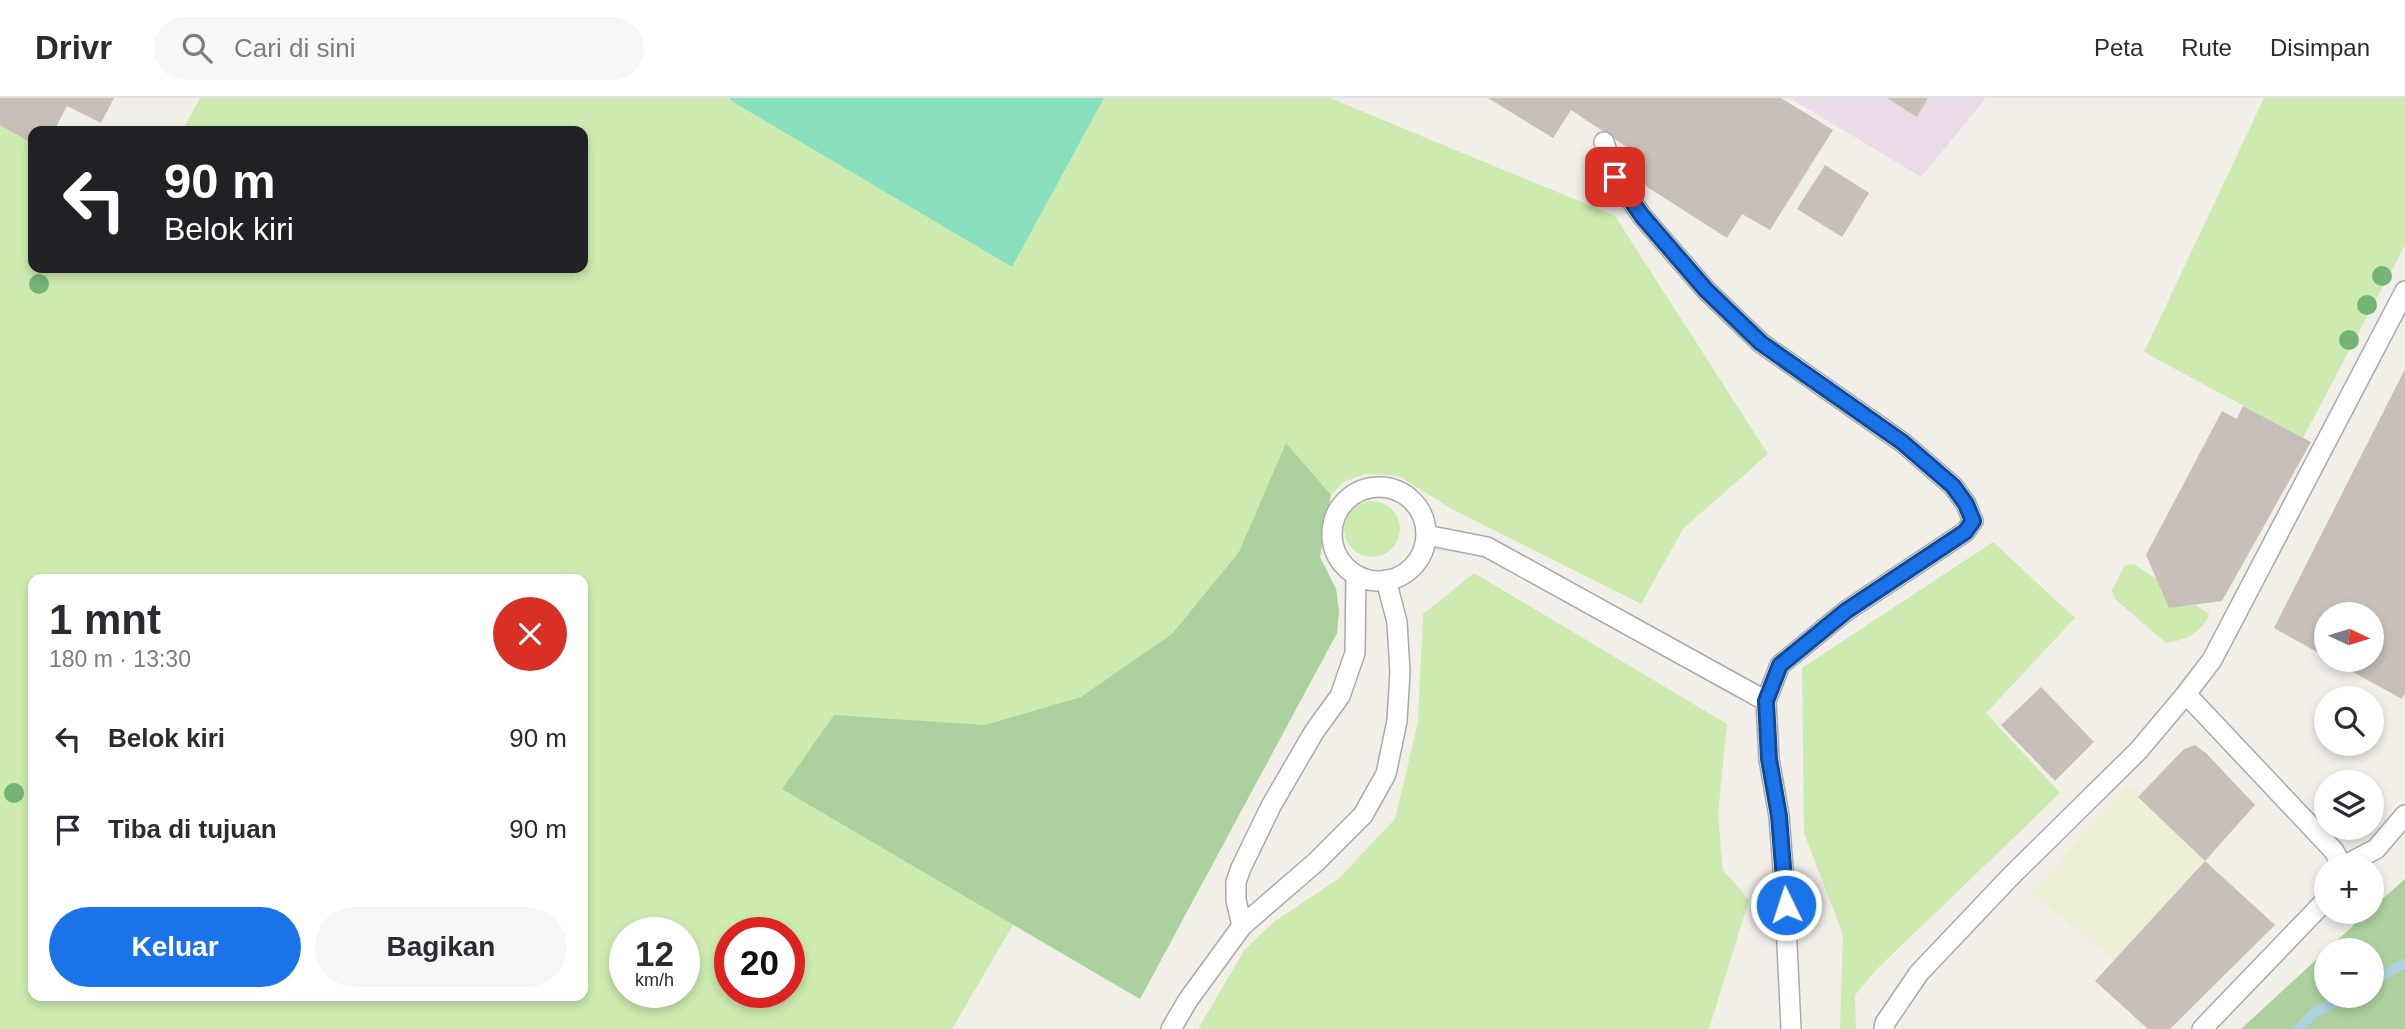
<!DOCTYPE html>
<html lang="id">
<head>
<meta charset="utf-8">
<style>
	:root { --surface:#fff; --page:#f7f7f7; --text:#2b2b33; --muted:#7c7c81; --line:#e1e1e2; --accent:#1a73e8 }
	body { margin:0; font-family:Arial,sans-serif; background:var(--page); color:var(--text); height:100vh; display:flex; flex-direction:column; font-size:26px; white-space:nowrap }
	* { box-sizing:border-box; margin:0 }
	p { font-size:23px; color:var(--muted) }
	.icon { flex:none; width:38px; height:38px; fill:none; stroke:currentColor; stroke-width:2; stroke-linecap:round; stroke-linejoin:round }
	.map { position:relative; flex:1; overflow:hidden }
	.details { position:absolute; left:28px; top:476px; width:560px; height:427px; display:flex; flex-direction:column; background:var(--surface); border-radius:14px; box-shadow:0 4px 10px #0003 }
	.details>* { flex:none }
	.guide { position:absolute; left:28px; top:28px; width:560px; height:147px; border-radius:14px; box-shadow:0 4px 10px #0003; background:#202124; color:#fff; overflow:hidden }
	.needle { width:46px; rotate:94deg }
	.tools { position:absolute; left:2314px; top:504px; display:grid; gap:14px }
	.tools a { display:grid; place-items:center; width:70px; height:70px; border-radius:50%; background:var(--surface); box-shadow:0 4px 10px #0003; font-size:35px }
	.speed { position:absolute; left:609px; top:819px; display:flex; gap:14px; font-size:35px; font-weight:700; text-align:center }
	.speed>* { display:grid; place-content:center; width:91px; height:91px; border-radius:50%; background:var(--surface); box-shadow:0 4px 10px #0003; line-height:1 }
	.speed small { font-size:18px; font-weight:400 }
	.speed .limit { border:10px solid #d22; background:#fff; color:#111 }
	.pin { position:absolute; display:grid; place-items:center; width:60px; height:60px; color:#fff; margin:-30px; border-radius:14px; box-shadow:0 4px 10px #0006 }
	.me { position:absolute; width:77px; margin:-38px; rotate:356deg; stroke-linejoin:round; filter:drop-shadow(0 0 5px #0008) }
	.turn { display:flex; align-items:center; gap:24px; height:147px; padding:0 21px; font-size:32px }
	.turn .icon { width:91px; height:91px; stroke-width:2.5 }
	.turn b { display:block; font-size:49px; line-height:60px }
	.round { display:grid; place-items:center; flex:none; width:74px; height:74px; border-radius:37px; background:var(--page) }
	.headline { display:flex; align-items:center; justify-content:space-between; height:119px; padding:0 21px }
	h1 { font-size:42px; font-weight:700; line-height:52px }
	.action { display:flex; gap:14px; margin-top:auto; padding:14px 21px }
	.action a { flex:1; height:80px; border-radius:42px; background:var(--accent); color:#fff; font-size:28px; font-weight:700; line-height:80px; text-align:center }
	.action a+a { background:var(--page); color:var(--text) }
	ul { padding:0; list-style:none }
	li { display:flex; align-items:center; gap:21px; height:91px; padding:0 21px }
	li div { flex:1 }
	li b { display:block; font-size:26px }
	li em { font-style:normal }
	header { display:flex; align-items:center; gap:42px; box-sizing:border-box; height:98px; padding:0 35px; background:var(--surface); border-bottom:2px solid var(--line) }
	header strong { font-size:33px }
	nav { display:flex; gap:38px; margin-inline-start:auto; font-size:24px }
	.search { width:490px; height:63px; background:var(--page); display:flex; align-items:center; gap:18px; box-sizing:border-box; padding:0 24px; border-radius:38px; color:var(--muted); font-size:26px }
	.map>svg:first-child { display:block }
	.industrial { fill:#ebdbe8 }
	.farmland { fill:#eef0d5 }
	.grass { fill:#cdebb0; fill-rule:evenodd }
	.forest { fill:#add19e; fill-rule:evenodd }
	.pitch { fill:#88e0be }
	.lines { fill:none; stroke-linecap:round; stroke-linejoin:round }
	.stream { stroke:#aad3df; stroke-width:10 }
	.building { fill:#c7bfb8 }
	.lane-casing { stroke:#a9a9a9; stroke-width:22 }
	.lane { stroke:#fff; stroke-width:19 }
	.tree { fill:#74b475 }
	.route-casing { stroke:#114b97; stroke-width:18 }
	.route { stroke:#1a73e8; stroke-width:12 }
</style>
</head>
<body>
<header>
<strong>Drivr</strong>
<div class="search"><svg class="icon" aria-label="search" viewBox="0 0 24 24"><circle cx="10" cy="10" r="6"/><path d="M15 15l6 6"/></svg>Cari di sini</div>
<nav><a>Peta</a><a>Rute</a><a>Disimpan</a></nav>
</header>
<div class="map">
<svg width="2405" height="931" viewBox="0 0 2405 931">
	<rect width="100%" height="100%" fill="#f2efe9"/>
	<path class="industrial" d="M 1790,0 L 1986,0 L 1921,79 Z"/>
	<path class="farmland" d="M 2127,687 L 2205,763 L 2114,862 L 2031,795 Z"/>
	<path class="grass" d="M 200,0 L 1330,0 L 1615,118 L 1768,356 L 1683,431 L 1641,506 L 1450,410 L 1399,378 L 1365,376 L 1344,384 L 1331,397 L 1320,459 L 1336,491 L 1339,513 L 1337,535 L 1140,901 L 1013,827 L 952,931 L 0,931 L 0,27 L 33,46 L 33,170 L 583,170 L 583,33 L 182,33 ZM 33,481 L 583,481 L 583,898 L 33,898 ZM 625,835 L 684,835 L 684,894 L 625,894 ZM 730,835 L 789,835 L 789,894 L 730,894 Z
		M 2264,0 L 2405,0 L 2405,147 L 2303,340 L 2144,254 Z
		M1344 431a28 28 0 1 1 56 0a28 28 0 1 1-56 0Z
		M 1993,444 L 2075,520 L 1986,615 L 2060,695 L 1876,872 L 1855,897 L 1856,931 L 1840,931 L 1843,837 L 1804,735 L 1802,570 Z
		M 2134,466 L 2209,516 C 2204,534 2183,543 2166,545 L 2115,501 L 2112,492 L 2125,467 Z
		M 1474,475 L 1727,626 L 1718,716 L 1723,772 L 1749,802 L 1709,931 L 1198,931 L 1245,851 L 1275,823 L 1338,781 L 1395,721 L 1418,624 L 1423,516 Z"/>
	<path class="forest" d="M 1286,345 L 1331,397 L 1320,459 L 1336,491 L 1339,513 L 1337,535 L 1140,901 L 782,691 L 834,617 L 985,627 L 1081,599 L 1172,536 L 1239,454 Z
		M 2405,781 L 2405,931 L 2241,931 L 2368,814 L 2371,814 L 2371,811 ZM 2326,852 L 2371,852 L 2371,898 L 2326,898 Z"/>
	<path class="pitch" d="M 731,0 L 1104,0 L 1012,169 L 730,2 Z"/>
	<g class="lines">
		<path class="stream" d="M 2371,884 L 2405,865
			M 2298,931 L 2314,915 L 2346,898"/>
	</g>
	<path class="building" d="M 0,0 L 114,0 L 101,25 L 67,8 L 54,33 L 33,33 L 33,46 L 0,27 Z
		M 1488,0 L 1781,0 L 1833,32 L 1770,132 L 1742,116 L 1727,140 L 1624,74 L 1634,54 L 1571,12 L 1553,40 Z
		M 1887,0 L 1928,0 L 1917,19 Z
		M 1825,67 L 1869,95 L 1842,139 L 1797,111 Z
		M 2405,271 L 2405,595 L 2402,601 L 2331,562 L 2371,562 L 2371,516 L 2326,516 L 2326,559 L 2274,530 Z
		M 2243,308 L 2311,344 L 2222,503 L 2169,510 L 2146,457 L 2222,313 L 2237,321 Z
		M 2041,589 L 2094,644 L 2055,683 L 2001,627 Z
		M 2195,647 L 2206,655 L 2255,707 L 2205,763 L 2138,699 L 2184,651 Z
		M 2205,763 L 2275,827 L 2170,931 L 2148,931 L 2095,883 Z"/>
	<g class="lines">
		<g class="lane-casing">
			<path id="lane" d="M 1604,44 L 1615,79 L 1642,118 L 1706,192 L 1761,245 L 1902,344 L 1953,388 L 1966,406 L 1973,423 L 1965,434 L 1846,513 L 1780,567 L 1766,603 L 1769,661 L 1779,718 L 1784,783 L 1791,931
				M1332 436a47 47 0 1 1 94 0a47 47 0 1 1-94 0Z
				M 1426,437 L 1487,449 L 1766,603
				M 2186,596 L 2334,753 L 2342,768
				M 2343,768 L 2376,751 L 2405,717
				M 1242,828 L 1236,802 L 1236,784 L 1241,770 L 1271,708 L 1314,634 L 1340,598 L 1355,555 L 1356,477
				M 1171,931 L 1188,902 L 1242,828 L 1316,764 L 1363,717 L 1386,676 L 1397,623 L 1400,574 L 1397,524 L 1386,482
				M 1884,931 L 1885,925 L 1919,875 L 2012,777 L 2138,653 L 2186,596 L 2212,562 L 2405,193
				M 2202,931 L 2326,802"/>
		</g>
		<use href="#lane" class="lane"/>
	</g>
	<g class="tree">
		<circle cx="2382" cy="178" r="10"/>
		<circle cx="39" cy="186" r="10"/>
		<circle cx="2367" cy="207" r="10"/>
		<circle cx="2349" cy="242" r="10"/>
		<circle cx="14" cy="695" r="10"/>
	</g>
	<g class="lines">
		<g class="route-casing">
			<path id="route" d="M 1615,79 L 1642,118 L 1706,192 L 1761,245 L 1902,344 L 1953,388 L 1966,406 L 1973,423 L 1965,434 L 1846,513 L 1780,567 L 1766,603 L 1769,661 L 1779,718 L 1786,807"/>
		</g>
		<use href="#route" class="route"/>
	</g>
</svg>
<div class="tools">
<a><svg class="needle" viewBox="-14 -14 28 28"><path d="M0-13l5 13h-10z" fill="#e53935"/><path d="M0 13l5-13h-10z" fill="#7c7c81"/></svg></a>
<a><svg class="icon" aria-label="search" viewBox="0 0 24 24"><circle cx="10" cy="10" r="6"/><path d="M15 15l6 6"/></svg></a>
<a><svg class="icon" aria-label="layers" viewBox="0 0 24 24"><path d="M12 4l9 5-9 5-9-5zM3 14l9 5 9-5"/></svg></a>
<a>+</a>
<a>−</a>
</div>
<div class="speed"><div>12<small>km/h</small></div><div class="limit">20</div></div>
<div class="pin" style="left:1615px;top:79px;background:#d93025"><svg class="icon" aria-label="arrive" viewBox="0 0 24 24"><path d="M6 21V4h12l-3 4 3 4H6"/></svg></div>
<svg class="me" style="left:1786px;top:807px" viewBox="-20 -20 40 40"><circle r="17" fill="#1a73e8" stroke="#fff" stroke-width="3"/><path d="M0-11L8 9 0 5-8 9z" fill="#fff"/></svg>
<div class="guide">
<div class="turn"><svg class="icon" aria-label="left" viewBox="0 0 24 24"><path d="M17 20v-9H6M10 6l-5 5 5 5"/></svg><div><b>90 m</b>Belok kiri</div></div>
</div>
<section class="details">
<div class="headline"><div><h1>1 mnt</h1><p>180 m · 13:30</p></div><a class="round" style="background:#d93025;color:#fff"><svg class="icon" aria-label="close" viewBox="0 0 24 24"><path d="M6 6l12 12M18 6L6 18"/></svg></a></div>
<ul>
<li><svg class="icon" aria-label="left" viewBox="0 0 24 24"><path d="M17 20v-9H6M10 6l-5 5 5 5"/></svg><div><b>Belok kiri</b></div><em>90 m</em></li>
<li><svg class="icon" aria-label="arrive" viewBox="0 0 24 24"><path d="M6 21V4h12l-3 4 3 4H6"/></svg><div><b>Tiba di tujuan</b></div><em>90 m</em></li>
</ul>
<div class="action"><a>Keluar</a><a>Bagikan</a></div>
</section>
</div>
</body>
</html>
